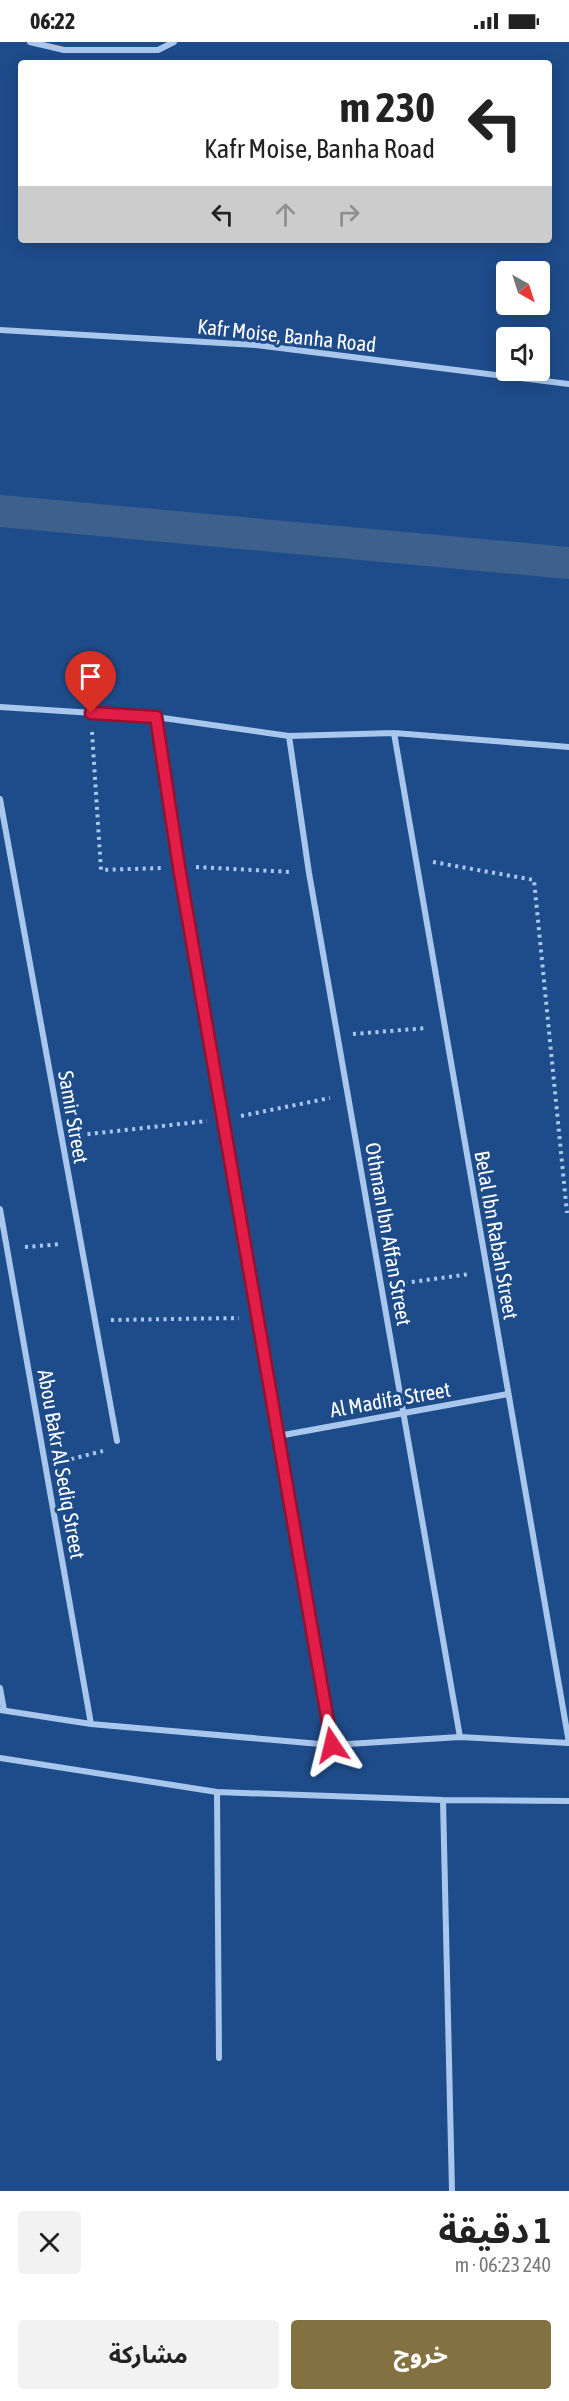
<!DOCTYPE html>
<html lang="ar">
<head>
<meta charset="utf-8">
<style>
	:root { --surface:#fff; --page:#f2f2f2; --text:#222; --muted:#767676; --accent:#837142 }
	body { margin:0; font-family:"Asap Condensed","Noto Sans Arabic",sans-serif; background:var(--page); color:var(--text); direction:rtl; height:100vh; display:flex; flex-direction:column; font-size:22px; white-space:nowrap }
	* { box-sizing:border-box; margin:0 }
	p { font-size:20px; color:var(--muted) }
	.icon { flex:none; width:33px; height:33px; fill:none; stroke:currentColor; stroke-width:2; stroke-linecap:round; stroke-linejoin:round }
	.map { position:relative; height:2149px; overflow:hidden; direction:ltr }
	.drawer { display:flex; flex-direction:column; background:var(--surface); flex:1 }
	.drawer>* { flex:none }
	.hud { position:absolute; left:18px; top:18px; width:534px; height:183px; border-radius:6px; box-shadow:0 3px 15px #0003; direction:rtl; background:#fff; color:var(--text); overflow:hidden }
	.needle { width:39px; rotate:141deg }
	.controls { position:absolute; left:496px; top:219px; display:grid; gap:12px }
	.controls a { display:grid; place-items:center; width:54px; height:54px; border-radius:6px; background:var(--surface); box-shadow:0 3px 15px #0003; font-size:30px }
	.pin { position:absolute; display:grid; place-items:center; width:51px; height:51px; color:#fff; margin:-62px -26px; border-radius:50% 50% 50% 0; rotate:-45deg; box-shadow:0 0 6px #0007 }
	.pin .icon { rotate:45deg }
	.me { position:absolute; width:66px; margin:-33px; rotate:350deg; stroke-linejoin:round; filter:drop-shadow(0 0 4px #0008) }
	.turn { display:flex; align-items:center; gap:21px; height:126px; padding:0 18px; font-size:27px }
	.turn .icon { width:78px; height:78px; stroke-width:2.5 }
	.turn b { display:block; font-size:42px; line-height:51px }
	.lanes { display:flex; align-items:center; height:57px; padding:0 18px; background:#0003; justify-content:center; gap:30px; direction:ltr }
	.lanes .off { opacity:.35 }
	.round { display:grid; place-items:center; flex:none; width:63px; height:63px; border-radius:6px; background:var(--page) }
	.head { display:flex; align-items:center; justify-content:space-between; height:102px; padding:0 18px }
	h1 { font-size:36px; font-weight:700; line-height:45px }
	.primary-button { display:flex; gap:12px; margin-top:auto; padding:12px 18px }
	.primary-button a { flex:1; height:69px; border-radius:6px; background:var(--accent); color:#fff; font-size:24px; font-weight:700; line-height:69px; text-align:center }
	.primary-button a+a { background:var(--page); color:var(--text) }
	.status { display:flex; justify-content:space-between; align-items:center; height:42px; padding:0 30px; background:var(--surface); direction:ltr }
	.status svg { height:16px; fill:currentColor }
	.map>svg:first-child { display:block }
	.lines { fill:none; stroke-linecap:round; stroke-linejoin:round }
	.canal { stroke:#3e608d; stroke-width:32 }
	.path { stroke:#a9c7ec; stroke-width:4; stroke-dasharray:3 4.5; stroke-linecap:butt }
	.minor { stroke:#a9c7ec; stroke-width:6 }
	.route-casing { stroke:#92132f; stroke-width:15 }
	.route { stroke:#e11d48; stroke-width:10 }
	.labels { text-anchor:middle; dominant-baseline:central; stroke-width:6; stroke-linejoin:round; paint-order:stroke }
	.street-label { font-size:21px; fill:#fff; stroke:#1e4c8a }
</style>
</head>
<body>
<div class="status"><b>06:22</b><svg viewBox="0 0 49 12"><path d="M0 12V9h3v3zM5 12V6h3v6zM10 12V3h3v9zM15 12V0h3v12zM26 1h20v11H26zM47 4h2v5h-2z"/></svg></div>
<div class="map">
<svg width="569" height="2149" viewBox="0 0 569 2149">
	<rect width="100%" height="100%" fill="#1e4c8a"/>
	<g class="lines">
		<path class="canal" d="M 0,469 L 569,521"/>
		<path class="path" d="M 92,690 L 101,828 L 162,826
			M 433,820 L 534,838 L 567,1171
			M 196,825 L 291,830
			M 353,992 L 427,986
			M 241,1074 L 330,1056
			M 80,1093 L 207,1079
			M 25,1205 L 62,1202
			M 397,1242 L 470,1232
			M 111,1278 L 239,1276
			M 64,1419 L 103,1409"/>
		<path class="minor" d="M 30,0 L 64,8 L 158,8 L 174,0
			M 0,288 L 256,303 L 569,342
			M 0,665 L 156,675 L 289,694 L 394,691 L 569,705
			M 156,675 L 179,825 L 332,1703
			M 394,691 L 569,1701
			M 289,694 L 309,831 L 460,1695
			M 0,757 L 117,1399
			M 0,1167 L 91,1682
			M 278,1394 L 508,1352
			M 0,1646 L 4,1668
			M 0,1668 L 91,1682 L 332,1703 L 460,1695 L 569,1701
			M 0,1716 L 217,1750 L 443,1758 L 569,1759
			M 217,1750 L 219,2016
			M 443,1758 L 452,2149"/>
	</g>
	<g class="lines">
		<g class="route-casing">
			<path id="route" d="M 91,671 L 156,675 L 179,825 L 332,1703"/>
		</g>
		<use href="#route" class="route"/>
	</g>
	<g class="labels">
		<g class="street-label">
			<text transform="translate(287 293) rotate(6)">Kafr Moise, Banha Road</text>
			<text transform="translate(74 1075) rotate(80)">Samir Street</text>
			<text transform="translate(389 1192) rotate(80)">Othman Ibn Affan Street</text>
			<text transform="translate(497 1193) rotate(80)">Belal Ibn Rabah Street</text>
			<text transform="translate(390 1357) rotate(-10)">Al Madifa Street</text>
			<text transform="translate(62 1422) rotate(80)">Abou Bakr Al Sediq Street</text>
		</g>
	</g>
</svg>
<div class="controls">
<a><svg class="needle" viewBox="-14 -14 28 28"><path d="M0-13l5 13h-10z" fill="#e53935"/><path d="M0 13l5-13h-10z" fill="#767676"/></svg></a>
<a><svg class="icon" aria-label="sound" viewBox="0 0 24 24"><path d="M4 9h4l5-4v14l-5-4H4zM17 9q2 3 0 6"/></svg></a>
</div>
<div class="pin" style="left:91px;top:671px;background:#d93025"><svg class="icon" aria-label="arrive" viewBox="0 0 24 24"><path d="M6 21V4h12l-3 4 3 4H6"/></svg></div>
<svg class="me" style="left:332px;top:1703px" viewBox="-20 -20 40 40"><path d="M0-17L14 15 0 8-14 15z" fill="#e11d48" stroke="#fff" stroke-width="4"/></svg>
<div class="hud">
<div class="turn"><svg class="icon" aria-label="left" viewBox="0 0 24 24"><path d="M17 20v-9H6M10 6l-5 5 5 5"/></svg><div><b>230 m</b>Kafr Moise, Banha Road</div></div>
<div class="lanes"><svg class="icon" aria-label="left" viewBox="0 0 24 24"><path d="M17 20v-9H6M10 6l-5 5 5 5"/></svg><svg class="icon off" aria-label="ahead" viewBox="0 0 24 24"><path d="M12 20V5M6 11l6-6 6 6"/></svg><svg class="icon off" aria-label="right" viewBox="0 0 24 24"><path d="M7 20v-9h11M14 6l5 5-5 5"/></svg></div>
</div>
</div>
<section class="drawer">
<div class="head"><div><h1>1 دقيقة</h1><p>240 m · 06:23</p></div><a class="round"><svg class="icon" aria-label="close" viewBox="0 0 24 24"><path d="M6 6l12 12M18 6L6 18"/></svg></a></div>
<div class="primary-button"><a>خروج</a><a>مشاركة</a></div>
</section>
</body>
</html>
